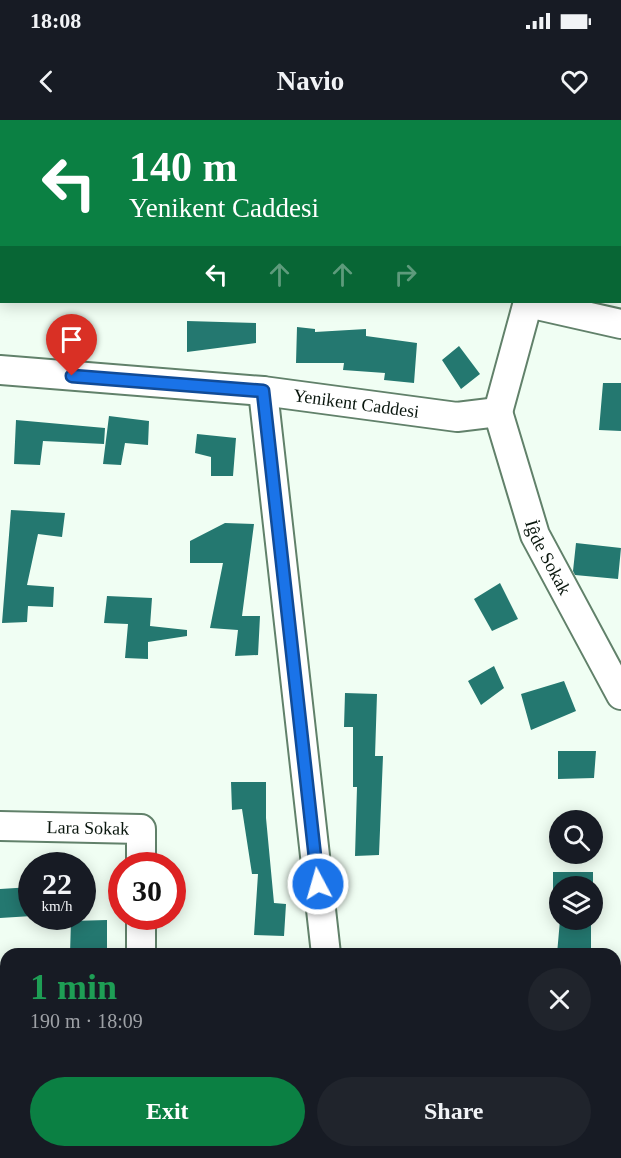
<!DOCTYPE html>
<html lang="en">
<head>
<meta charset="utf-8">
<style>
	:root { --surface:#171b24; --page:#20242c; --text:#f1f3f6; --muted:#9ea1a6; --accent:#0b8043 }
	body { margin:0; font-family:"Times New Roman",serif; background:var(--page); color:var(--text); height:100vh; display:flex; flex-direction:column; font-size:22px; white-space:nowrap }
	* { box-sizing:border-box; margin:0 }
	p { font-size:20px; color:var(--muted) }
	.icon { flex:none; width:33px; height:33px; fill:none; stroke:currentColor; stroke-width:2; stroke-linecap:round; stroke-linejoin:round }
	.map { position:relative; flex:1; overflow:hidden }
	.details { position:absolute; left:0px; top:828px; width:621px; height:210px; display:flex; flex-direction:column; background:var(--surface); border-radius:18px 18px 0 0; box-shadow:0 3px 15px #0003 }
	.details>* { flex:none }
	.guide { position:absolute; left:0px; top:0px; width:621px; height:183px; box-shadow:0 3px 15px #0003; background:#0b8043; color:#fff; overflow:hidden }
	.controls { position:absolute; left:549px; top:690px; display:grid; gap:12px }
	.controls a { display:grid; place-items:center; width:54px; height:54px; border-radius:50%; background:var(--surface); box-shadow:0 3px 15px #0003; font-size:30px }
	.speed { position:absolute; left:18px; top:732px; display:flex; gap:12px; font-size:30px; font-weight:700; text-align:center }
	.speed>* { display:grid; place-content:center; width:78px; height:78px; border-radius:50%; background:var(--surface); box-shadow:0 3px 15px #0003; line-height:1 }
	.speed small { font-size:15px; font-weight:400 }
	.speed .limit { border:9px solid #d22; background:#fff; color:#111 }
	.pin { position:absolute; display:grid; place-items:center; width:51px; height:51px; color:#fff; margin:-62px -26px; border-radius:50% 50% 50% 0; rotate:-45deg; box-shadow:0 0 6px #0007 }
	.pin .icon { rotate:45deg }
	.me { position:absolute; width:66px; margin:-33px; rotate:354deg; stroke-linejoin:round; filter:drop-shadow(0 0 4px #0008) }
	.turn { display:flex; align-items:center; gap:21px; height:126px; padding:0 30px; font-size:27px }
	.turn .icon { width:78px; height:78px; stroke-width:2.5 }
	.turn b { display:block; font-size:42px; line-height:51px }
	.lanes { display:flex; align-items:center; height:57px; padding:0 30px; background:#0003; justify-content:center; gap:30px; direction:ltr }
	.lanes .off { opacity:.35 }
	.round { display:grid; place-items:center; flex:none; width:63px; height:63px; border-radius:32px; background:var(--page) }
	.headline { display:flex; align-items:center; justify-content:space-between; height:102px; padding:0 30px }
	h1 { font-size:36px; font-weight:700; line-height:45px; color:#1e9e55 }
	.primary-button { display:flex; gap:12px; margin-top:auto; padding:12px 30px }
	.primary-button a { flex:1; height:69px; border-radius:36px; background:var(--accent); color:#fff; font-size:24px; font-weight:700; line-height:69px; text-align:center }
	.primary-button a+a { background:var(--page); color:var(--text) }
	.status { display:flex; justify-content:space-between; align-items:center; height:42px; padding:0 30px; background:var(--surface); direction:ltr }
	.status svg { height:16px; fill:currentColor }
	header { display:flex; justify-content:space-between; align-items:center; height:78px; padding:0 30px; background:var(--surface); font-size:27px; font-weight:700 }
	.map>svg:first-child { display:block }
	.building { fill:#247870 }
	.lines { fill:none; stroke-linecap:round; stroke-linejoin:round }
	.minor-casing { stroke:#61816a; stroke-width:32 }
	.minor { stroke:#fff; stroke-width:28 }
	.route-casing { stroke:#114b97; stroke-width:15 }
	.route { stroke:#1a73e8; stroke-width:10 }
	.labels { text-anchor:middle; dominant-baseline:central; stroke-width:5; stroke-linejoin:round; paint-order:stroke }
	.street-label { font-size:18px; fill:#09160d; stroke:#fff }
</style>
</head>
<body>
<div class="status"><b>18:08</b><svg viewBox="0 0 49 12"><path d="M0 12V9h3v3zM5 12V6h3v6zM10 12V3h3v9zM15 12V0h3v12zM26 1h20v11H26zM47 4h2v5h-2z"/></svg></div>
<header><svg class="icon" aria-label="back" viewBox="0 0 24 24"><path d="M15 5l-7 7 7 7"/></svg>Navio<svg class="icon" aria-label="heart" viewBox="0 0 24 24"><path d="M12 20l-8-8c-3-5 5-10 8-4 3-6 11-1 8 4z"/></svg></header>
<div class="map">
<svg width="621" height="1038" viewBox="0 0 621 1038">
	<rect width="100%" height="100%" fill="#f0fef3"/>
	<path class="building" d="M 187,201 L 256,203 L 256,223 L 187,232 Z
		M 297,207 L 315,209 L 315,212 L 366,209 L 366,216 L 417,223 L 414,263 L 384,260 L 385,253 L 343,250 L 344,243 L 296,243 Z
		M 459,226 L 480,254 L 461,269 L 442,240 Z
		M 603,263 L 621,263 L 621,311 L 599,310 Z
		M 109,296 L 149,301 L 148,325 L 125,323 L 121,345 L 103,344 Z
		M 16,300 L 105,308 L 104,324 L 43,321 L 40,345 L 14,344 Z
		M 197,314 L 236,318 L 233,356 L 211,356 L 211,337 L 195,333 Z
		M 11,390 L 65,393 L 62,417 L 38,414 L 27,465 L 54,467 L 53,487 L 28,486 L 27,502 L 2,503 Z
		M 225,403 L 254,404 L 242,496 L 260,496 L 258,535 L 235,536 L 238,510 L 210,508 L 223,443 L 190,443 L 190,421 Z
		M 576,423 L 621,428 L 618,459 L 575,455 L 573,451 Z
		M 500,463 L 518,499 L 492,511 L 474,479 Z
		M 107,476 L 152,478 L 150,506 L 187,510 L 187,516 L 148,522 L 148,539 L 125,538 L 128,504 L 104,503 Z
		M 494,546 L 504,568 L 481,585 L 468,561 Z
		M 564,561 L 576,591 L 531,610 L 521,574 Z
		M 345,573 L 377,574 L 375,636 L 383,636 L 379,735 L 355,736 L 357,667 L 353,667 L 353,607 L 344,607 Z
		M 558,631 L 596,631 L 594,658 L 558,659 Z
		M 231,662 L 266,662 L 266,698 L 274,783 L 286,784 L 284,816 L 254,815 L 258,754 L 252,754 L 242,689 L 232,690 Z
		M 553,752 L 593,752 L 593,781 L 592,766 L 560,766 L 560,783 L 553,783 Z
		M 32,767 L 32,796 L 0,798 L 0,769 Z
		M 107,800 L 107,833 L 70,834 L 71,801 Z
		M 560,800 L 591,800 L 591,834 L 557,834 Z"/>
	<g class="lines">
		<g class="minor-casing">
			<g id="minor">
				<path d="M 508,0 L 516,2"/>
				<path d="M 565,2 L 566,0"/>
				<path d="M 528,183 L 621,204"/>
				<path id="s1" d="M 0,250 L 263,271 L 457,297 L 498,292"/>
				<path d="M 263,271 L 326,834"/>
				<path id="s2" d="M 498,292 L 535,415 L 621,575"/>
				<path d="M 498,292 L 528,182"/>
				<path id="s3" d="M 0,706 L 141,709 L 141,746"/>
				<path d="M 141,834 L 141,796"/>
				<path d="M 349,1032 L 349,1038"/>
				<path d="M 138,1038 L 139,1032"/>
			</g>
		</g>
		<use href="#minor" class="minor"/>
	</g>
	<g class="lines">
		<g class="route-casing">
			<path id="route" d="M 72,256 L 263,271 L 318,764"/>
		</g>
		<use href="#route" class="route"/>
	</g>
	<g class="labels">
		<g class="street-label">
			<text stroke="none"><textPath href="#s1" startOffset="358">Yenikent Caddesi</textPath></text>
			<text stroke="none"><textPath href="#s2" startOffset="154">İĝde Sokak</textPath></text>
			<text stroke="none"><textPath href="#s3" startOffset="88">Lara Sokak</textPath></text>
		</g>
	</g>
</svg>
<div class="controls">
<a><svg class="icon" aria-label="search" viewBox="0 0 24 24"><circle cx="10" cy="10" r="6"/><path d="M15 15l6 6"/></svg></a>
<a><svg class="icon" aria-label="layers" viewBox="0 0 24 24"><path d="M12 4l9 5-9 5-9-5zM3 14l9 5 9-5"/></svg></a>
</div>
<div class="speed"><div>22<small>km/h</small></div><div class="limit">30</div></div>
<div class="pin" style="left:72px;top:256px;background:#d93025"><svg class="icon" aria-label="arrive" viewBox="0 0 24 24"><path d="M6 21V4h12l-3 4 3 4H6"/></svg></div>
<svg class="me" style="left:318px;top:764px" viewBox="-20 -20 40 40"><circle r="17" fill="#1a73e8" stroke="#fff" stroke-width="3"/><path d="M0-11L8 9 0 5-8 9z" fill="#fff"/></svg>
<div class="guide">
<div class="turn"><svg class="icon" aria-label="left" viewBox="0 0 24 24"><path d="M17 20v-9H6M10 6l-5 5 5 5"/></svg><div><b>140 m</b>Yenikent Caddesi</div></div>
<div class="lanes"><svg class="icon" aria-label="left" viewBox="0 0 24 24"><path d="M17 20v-9H6M10 6l-5 5 5 5"/></svg><svg class="icon off" aria-label="ahead" viewBox="0 0 24 24"><path d="M12 20V5M6 11l6-6 6 6"/></svg><svg class="icon off" aria-label="ahead" viewBox="0 0 24 24"><path d="M12 20V5M6 11l6-6 6 6"/></svg><svg class="icon off" aria-label="right" viewBox="0 0 24 24"><path d="M7 20v-9h11M14 6l5 5-5 5"/></svg></div>
</div>
<section class="details">
<div class="headline"><div><h1>1 min</h1><p>190 m · 18:09</p></div><a class="round"><svg class="icon" aria-label="close" viewBox="0 0 24 24"><path d="M6 6l12 12M18 6L6 18"/></svg></a></div>
<div class="primary-button"><a>Exit</a><a>Share</a></div>
</section>
</div>
</body>
</html>
